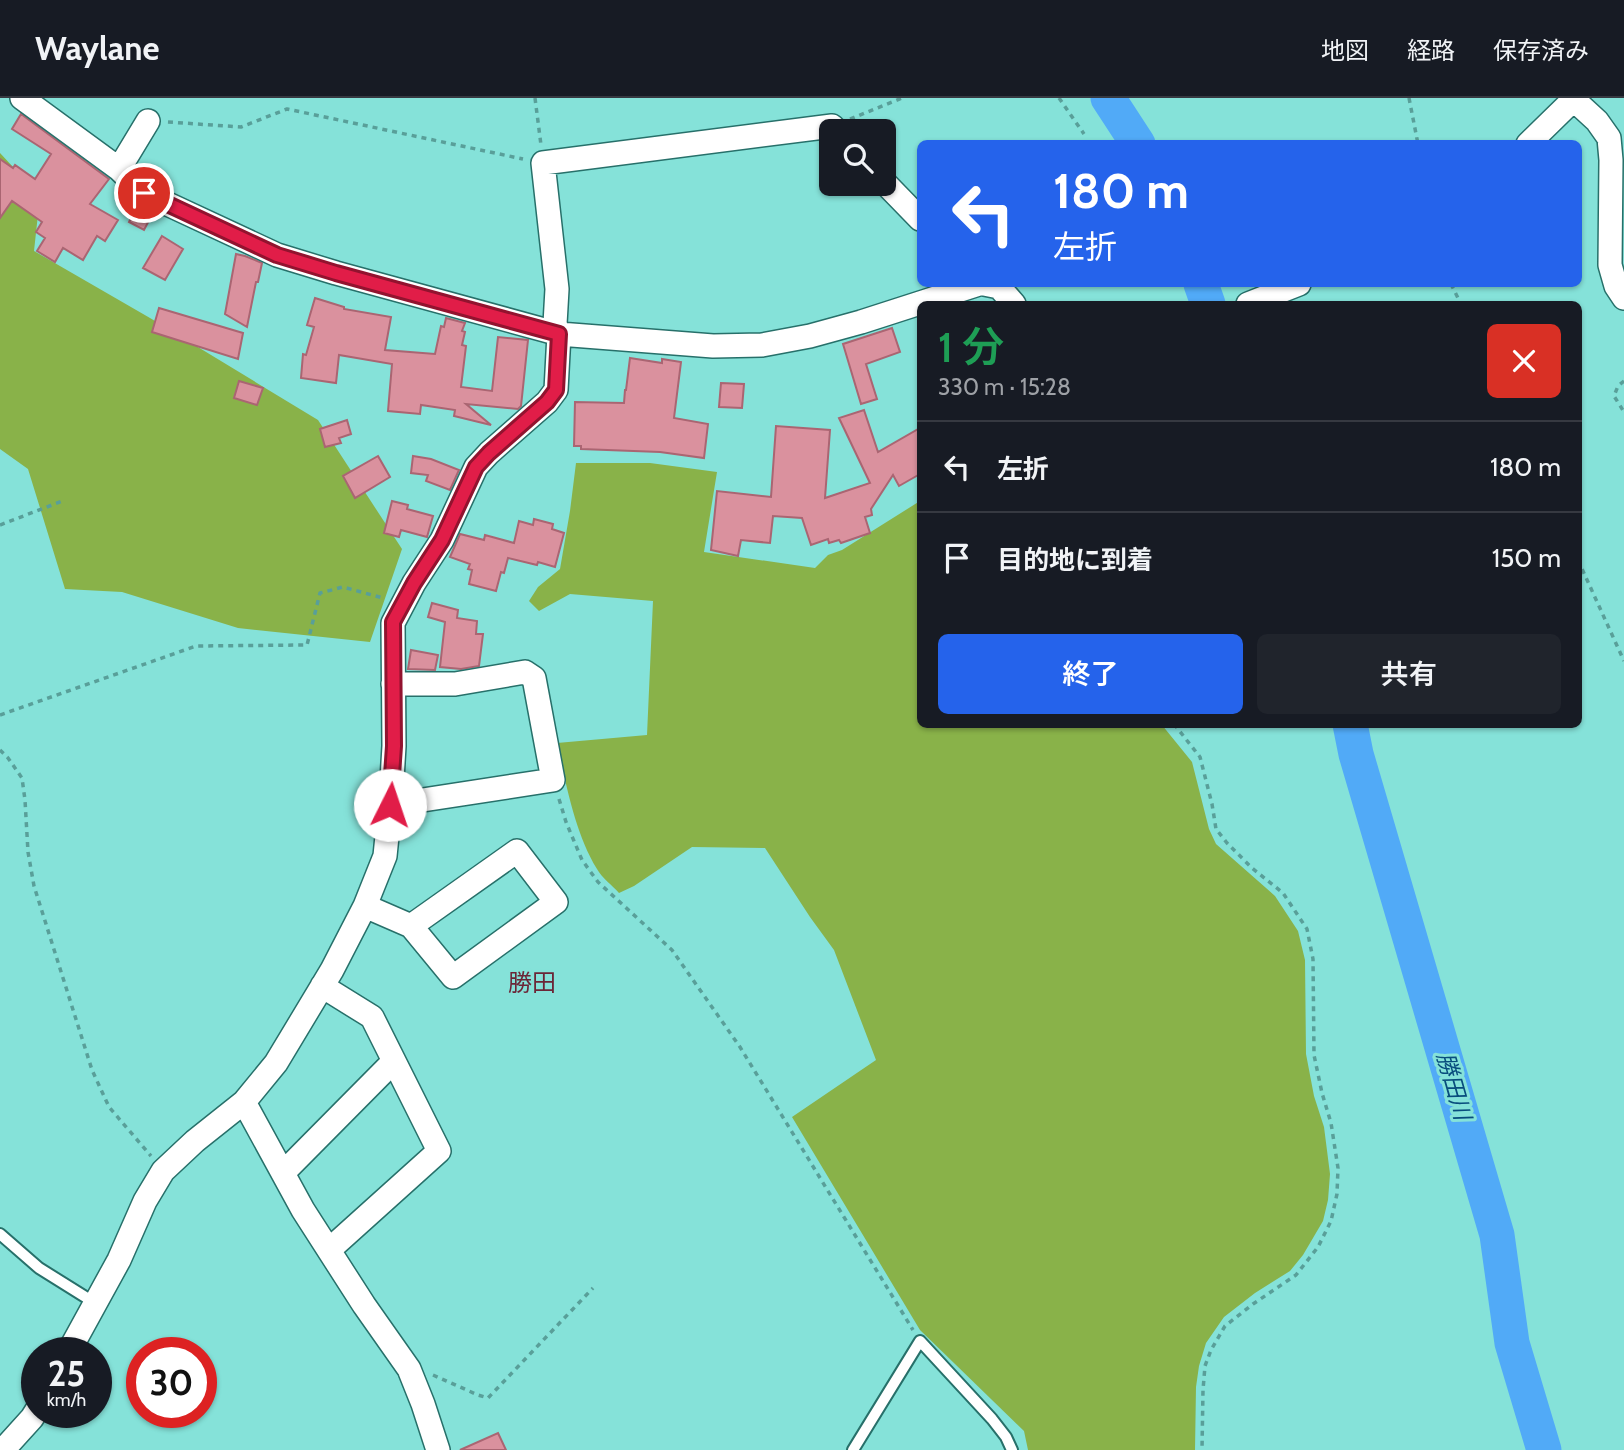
<!DOCTYPE html>
<html lang="ja">
<head>
<meta charset="utf-8">
<style>
	:root { --surface:#171b24; --page:#20242c; --text:#f1f3f6; --muted:#9ea1a6; --line:#363941; --accent:#2563eb }
	body { margin:0; font-family:Cabin,"Noto Sans JP",sans-serif; background:var(--page); color:var(--text); height:100vh; display:flex; flex-direction:column; font-size:26px; white-space:nowrap }
	* { box-sizing:border-box; margin:0 }
	p { font-size:23px; color:var(--muted) }
	.icon { flex:none; width:38px; height:38px; fill:none; stroke:currentColor; stroke-width:2; stroke-linecap:round; stroke-linejoin:round }
	.map { position:relative; flex:1; overflow:hidden }
	.side { position:absolute; left:917px; top:203px; width:665px; height:427px; display:flex; flex-direction:column; background:var(--surface); border-radius:10px; box-shadow:0 2px 5px #0004 }
	.side>* { flex:none }
	.guide { position:absolute; left:917px; top:42px; width:665px; height:147px; border-radius:10px; box-shadow:0 2px 5px #0004; background:#2563eb; color:#fff; overflow:hidden }
	.fabs { position:absolute; left:819px; top:21px; display:grid; gap:14px }
	.fabs a { display:grid; place-items:center; width:77px; height:77px; border-radius:10px; background:var(--surface); box-shadow:0 2px 5px #0004; font-size:35px }
	.speed { position:absolute; left:21px; top:1239px; display:flex; gap:14px; font-size:35px; font-weight:700; text-align:center }
	.speed>* { display:grid; place-content:center; width:91px; height:91px; border-radius:50%; background:var(--surface); box-shadow:0 2px 5px #0004; line-height:1 }
	.speed small { font-size:18px; font-weight:400 }
	.speed .limit { border:10px solid #d22; background:#fff; color:#111 }
	.pin { position:absolute; display:grid; place-items:center; width:60px; height:60px; color:#fff; margin:-30px; border:4px solid #fff; border-radius:50%; box-shadow:0 2px 7px #0007 }
	.me { position:absolute; width:77px; margin:-38px; rotate:4deg; stroke-linejoin:round; filter:drop-shadow(0 0 5px #0008) }
	.turn { display:flex; align-items:center; gap:24px; height:147px; padding:0 21px; font-size:32px }
	.turn .icon { width:91px; height:91px; stroke-width:2.5 }
	.turn b { display:block; font-size:49px; line-height:60px }
	.round { display:grid; place-items:center; flex:none; width:74px; height:74px; border-radius:10px; background:var(--page) }
	.headline { display:flex; align-items:center; justify-content:space-between; height:119px; padding:0 21px }
	h1 { font-size:42px; font-weight:600; line-height:52px; color:#1e9e55 }
	.button { display:flex; gap:14px; margin-top:auto; padding:14px 21px }
	.button a { flex:1; height:80px; border-radius:10px; background:var(--accent); color:#fff; font-size:28px; font-weight:600; line-height:80px; text-align:center }
	.button a+a { background:var(--page); color:var(--text) }
	ul { padding:0; list-style:none }
	li { display:flex; align-items:center; gap:21px; height:91px; padding:0 21px; border-top:2px solid var(--line) }
	li div { flex:1 }
	li b { display:block; font-size:26px }
	li em { font-style:normal }
	header { display:flex; align-items:center; gap:42px; box-sizing:border-box; height:98px; padding:0 35px; background:var(--surface); border-bottom:2px solid var(--line) }
	header strong { font-size:33px }
	nav { display:flex; gap:38px; margin-inline-start:auto; font-size:24px }
	.map>svg:first-child { display:block }
	.forest { fill:#89b249 }
	.lines { fill:none; stroke-linecap:round; stroke-linejoin:round }
	.river { stroke:#51aaf7; stroke-width:35 }
	.building { fill:#da919e; stroke:#aa6572; stroke-width:2 }
	.service-casing { stroke:#27706a; stroke-width:14 }
	.minor-casing { stroke:#27706a; stroke-width:26 }
	.path { stroke:#599f99; stroke-width:3.5; stroke-dasharray:5 5; stroke-linecap:butt }
	.service { stroke:#fff; stroke-width:10 }
	.minor { stroke:#fff; stroke-width:23 }
	.route-casing { stroke:#92132f; stroke-width:18 }
	.route { stroke:#e11d48; stroke-width:12 }
	.labels { text-anchor:middle; dominant-baseline:central; stroke-width:6; stroke-linejoin:round; paint-order:stroke }
	.water-label { font-size:23px; font-style:italic; fill:#084c7d; stroke:#85e2d9 }
	.quarter-label { font-size:24px; fill:#6b2637; stroke:#85e2d9 }
</style>
</head>
<body>
<header>
<strong>Waylane</strong>
<nav><a>地図</a><a>経路</a><a>保存済み</a></nav>
</header>
<div class="map">
<svg width="1624" height="1352" viewBox="0 0 1624 1352">
	<rect width="100%" height="100%" fill="#85e2d9"/>
	<path class="forest" d="M 0,55 L 40,98 L 34,153 L 150,220 L 318,322 L 402,451 L 370,544 L 238,530 L 122,494 L 65,491 L 28,371 L 0,351 Z
		M 576,365 L 650,365 L 717,374 L 704,454 L 815,470 L 828,457 L 842,452 L 920,403 L 920,626 L 1162,627 L 1192,664 L 1209,731 L 1216,746 L 1275,798 L 1298,833 L 1305,862 L 1306,956 L 1314,998 L 1324,1029 L 1330,1076 L 1328,1102 L 1323,1123 L 1303,1157 L 1290,1173 L 1255,1195 L 1224,1219 L 1206,1245 L 1199,1268 L 1196,1289 L 1195,1352 L 1028,1352 L 1024,1333 L 920,1232 L 792,1019 L 876,962 L 834,852 L 810,819 L 765,750 L 692,749 L 634,788 L 619,795 C 612,787 602,780 597,771 C 575,735 566,686 557,645 L 647,637 L 653,503 L 570,496 L 539,513 L 529,503 L 538,489 L 560,471 L 570,413 Z"/>
	<g class="lines">
		<path class="river" d="M 1108,0 L 1138,46
			M 1201,186 L 1208,206
			M 1350,626 L 1356,656 L 1497,1137 L 1512,1245 L 1544,1352"/>
	</g>
	<path class="building" d="M 21,16 L 109,81 L 90,106 L 118,122 L 105,143 L 97,138 L 83,162 L 63,150 L 55,164 L 37,153 L 45,140 L 36,134 L 42,124 L 12,103 L 0,120 L 0,61 L 13,70 L 15,67 L 35,81 L 51,56 L 12,31 Z
		M 137,107 L 153,115 L 144,132 L 129,124 Z
		M 162,138 L 183,151 L 165,182 L 143,170 Z
		M 236,156 L 245,158 L 262,165 L 258,184 L 256,184 L 247,229 L 225,216 Z
		M 315,200 L 344,209 L 344,211 L 391,219 L 385,252 L 435,256 L 441,228 L 444,229 L 446,220 L 465,225 L 462,233 L 465,234 L 462,247 L 466,248 L 461,289 L 492,293 L 498,239 L 528,242 L 521,308 L 518,311 L 466,306 L 491,327 L 454,318 L 455,312 L 421,307 L 420,316 L 388,313 L 392,266 L 339,257 L 336,285 L 301,280 L 303,256 L 306,257 L 314,229 L 307,227 Z
		M 159,210 L 243,235 L 238,261 L 152,234 Z
		M 892,230 L 900,254 L 866,266 L 877,301 L 861,306 L 843,246 Z
		M 630,260 L 662,265 L 662,261 L 681,264 L 674,320 L 708,326 L 704,360 L 660,354 L 581,351 L 581,348 L 574,348 L 575,304 L 624,305 L 625,292 L 626,292 Z
		M 239,283 L 263,290 L 257,307 L 234,300 Z
		M 721,285 L 744,286 L 742,310 L 719,309 Z
		M 864,312 L 878,354 L 920,330 L 920,376 L 899,388 L 893,377 L 871,411 L 872,417 L 865,419 L 870,435 L 841,445 L 839,442 L 829,445 L 828,441 L 811,447 L 802,420 L 773,418 L 770,445 L 741,442 L 738,458 L 711,452 L 717,393 L 771,399 L 776,328 L 830,332 L 825,400 L 870,385 L 839,320 Z
		M 347,322 L 351,336 L 339,340 L 341,345 L 325,349 L 320,331 Z
		M 378,358 L 390,379 L 355,400 L 343,378 Z
		M 413,358 L 431,361 L 459,372 L 450,392 L 426,383 L 428,377 L 411,375 Z
		M 392,403 L 408,407 L 407,411 L 433,418 L 427,439 L 401,432 L 399,439 L 384,435 Z
		M 534,421 L 553,426 L 552,431 L 564,435 L 555,469 L 538,464 L 537,467 L 508,460 L 504,475 L 501,474 L 496,493 L 469,486 L 472,472 L 468,471 L 470,466 L 450,459 L 460,436 L 484,442 L 485,437 L 514,445 L 519,423 L 533,427 Z
		M 432,505 L 458,512 L 457,520 L 477,523 L 476,536 L 483,536 L 479,568 L 461,571 L 440,569 L 445,524 L 428,519 Z
		M 411,552 L 438,557 L 435,572 L 408,571 Z
		M 498,1335 L 506,1352 L 460,1352 Z"/>
	<g class="lines">
		<g class="service-casing">
			<path id="service" d="M 0,1136 L 39,1170 L 95,1205
				M 853,1352 L 920,1243 L 992,1321 L 1006,1339 L 1012,1352"/>
		</g>
		<g class="minor-casing">
			<path id="minor" d="M 22,0 L 119,71 L 144,95 L 277,157 L 336,175 L 559,236 L 713,248 L 762,247 L 810,238 L 861,224 L 979,186
				M 1572,0 L 1597,23 L 1609,40 L 1611,62 L 1610,167 L 1616,188 L 1624,200
				M 1528,46 L 1573,2
				M 119,71 L 148,23
				M 884,84 L 920,121
				M 984,186 L 999,189 L 1014,206
				M 1248,206 L 1299,186
				M 390,707 L 553,682 L 534,580 L 525,574 L 455,586 L 393,586
				M 365,808 L 411,828 L 453,879 L 556,804 L 517,753 L 411,828
				M 322,888 L 372,919 L 439,1053 L 329,1152
				M 244,1004 L 303,1112 L 364,1207 L 409,1271 L 423,1306 L 438,1352
				M 283,1075 L 394,963
				M 68,1255 L 119,1162 L 145,1103 L 163,1073 L 195,1043 L 244,1004 L 276,965 L 332,872 L 365,808 L 385,758 L 391,698 L 394,648 L 393,525 L 414,485 L 442,442 L 476,369 L 489,355 L 547,304 L 556,292 L 559,236 L 555,226 L 557,191 L 543,65 L 832,28 L 837,33
				M 3,1352 L 32,1320 L 37,1312"/>
		</g>
		<path class="path" d="M 535,0 L 541,47
			M 1059,0 L 1084,36
			M 1409,0 L 1418,46
			M 850,21 L 902,0
			M 168,24 L 241,29 L 287,11 L 523,61
			M 1451,186 L 1461,206
			M 1624,283 L 1618,288 L 1614,298 L 1624,314
			M 0,427 L 65,402
			M 1578,462 L 1624,563
			M 0,617 L 196,548 L 307,547 L 320,495 L 343,489 L 383,500
			M 1174,626 L 1200,659 L 1212,706 L 1216,731 L 1227,745 L 1252,770 L 1283,795 L 1307,831 L 1313,861 L 1314,957 L 1322,995 L 1331,1025 L 1338,1070 L 1337,1096 L 1331,1123 L 1318,1149 L 1296,1177 L 1253,1206 L 1225,1228 L 1211,1252 L 1205,1268 L 1203,1292 L 1202,1352
			M 0,652 L 8,660 L 22,680 L 25,702 L 28,754 L 34,788 L 92,972 L 109,1009 L 151,1058
			M 559,701 L 566,724 L 582,762 L 598,784 L 672,852 L 740,949 L 913,1232
			M 433,1277 L 478,1297 L 488,1300 L 593,1190"/>
		<use href="#service" class="service"/>
		<use href="#minor" class="minor"/>
	</g>
	<g class="lines">
		<g class="route-casing">
			<path id="route" d="M 144,95 L 277,157 L 336,175 L 559,236 L 556,292 L 547,304 L 489,355 L 476,369 L 442,442 L 414,485 L 393,524 L 394,648 L 390,707"/>
		</g>
		<use href="#route" class="route"/>
	</g>
	<g class="labels">
		<g class="water-label">
			<text transform="translate(1454 988) rotate(74)">勝田川</text>
		</g>
		<g class="quarter-label">
			<text x="532" y="884">勝田</text>
		</g>
	</g>
</svg>
<div class="fabs">
<a><svg class="icon" aria-label="search" viewBox="0 0 24 24"><circle cx="10" cy="10" r="6"/><path d="M15 15l6 6"/></svg></a>
</div>
<div class="speed"><div>25<small>km/h</small></div><div class="limit">30</div></div>
<div class="pin" style="left:144px;top:95px;background:#d93025"><svg class="icon" aria-label="arrive" viewBox="0 0 24 24"><path d="M6 21V4h12l-3 4 3 4H6"/></svg></div>
<svg class="me" style="left:390px;top:707px" viewBox="-20 -20 40 40"><circle r="19" fill="#fff"/><path d="M0-13L10 11 0 6-10 11z" fill="#e11d48"/></svg>
<div class="guide">
<div class="turn"><svg class="icon" aria-label="left" viewBox="0 0 24 24"><path d="M17 20v-9H6M10 6l-5 5 5 5"/></svg><div><b>180 m</b>左折</div></div>
</div>
<section class="side">
<div class="headline"><div><h1>1 分</h1><p>330 m · 15:28</p></div><a class="round" style="background:#d93025;color:#fff"><svg class="icon" aria-label="close" viewBox="0 0 24 24"><path d="M6 6l12 12M18 6L6 18"/></svg></a></div>
<ul>
<li><svg class="icon" aria-label="left" viewBox="0 0 24 24"><path d="M17 20v-9H6M10 6l-5 5 5 5"/></svg><div><b>左折</b></div><em>180 m</em></li>
<li><svg class="icon" aria-label="arrive" viewBox="0 0 24 24"><path d="M6 21V4h12l-3 4 3 4H6"/></svg><div><b>目的地に到着</b></div><em>150 m</em></li>
</ul>
<div class="button"><a>終了</a><a>共有</a></div>
</section>
</div>
</body>
</html>
